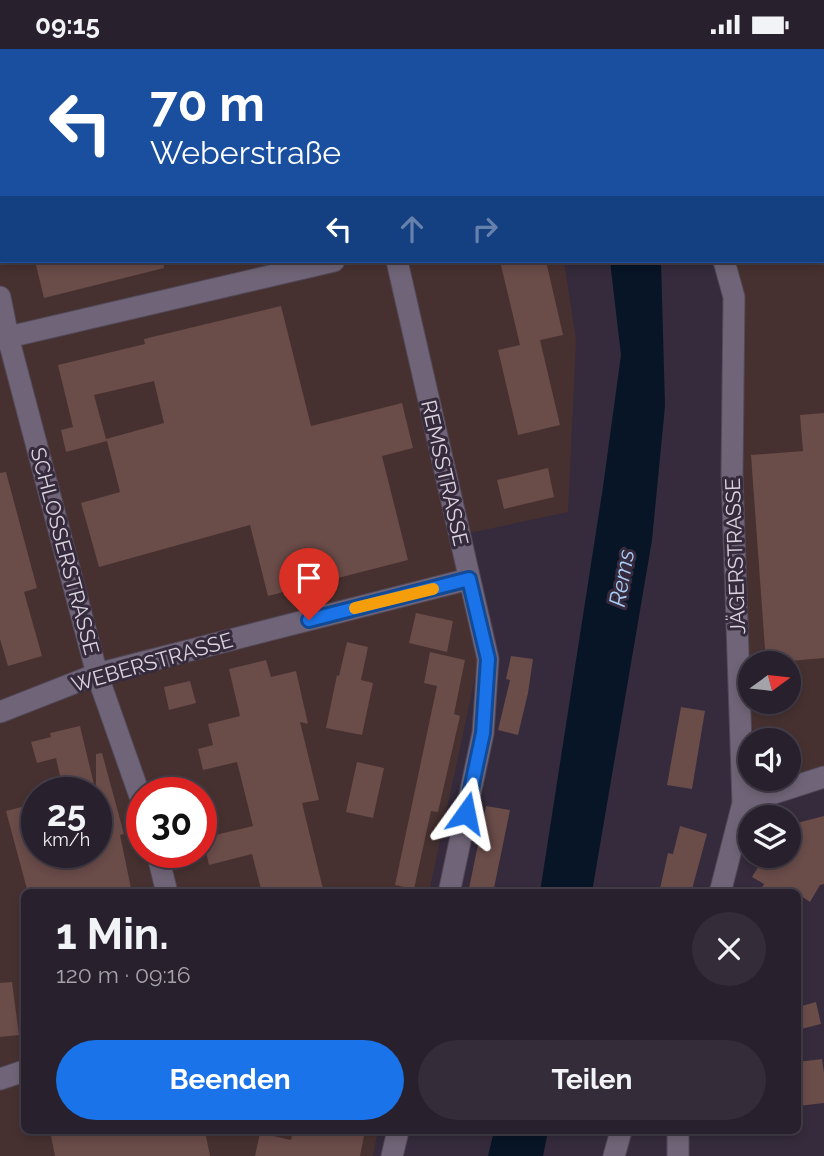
<!DOCTYPE html>
<html lang="de">
<head>
<meta charset="utf-8">
<style>
	:root { --surface:#28202d; --page:#342d39; --text:#f1f3f6; --muted:#a5a3aa; --line:#443e49; --accent:#1a73e8 }
	body { margin:0; font-family:Raleway,sans-serif; background:var(--page); color:var(--text); height:100vh; display:flex; flex-direction:column; font-size:26px; white-space:nowrap }
	* { box-sizing:border-box; margin:0 }
	p { font-size:23px; color:var(--muted) }
	.icon { flex:none; width:38px; height:38px; fill:none; stroke:currentColor; stroke-width:2; stroke-linecap:round; stroke-linejoin:round }
	.map { position:relative; flex:1; overflow:hidden }
	.panel { position:absolute; left:21px; top:840px; width:780px; height:245px; display:flex; flex-direction:column; background:var(--surface); border-radius:10px; box-shadow:0 4px 10px #0003,0 0 0 2px var(--line) }
	.panel>* { flex:none }
	.banner { position:absolute; left:0px; top:0px; width:824px; height:214px; box-shadow:0 4px 10px #0003,0 0 0 2px var(--line); background:#1a4fa0; color:#fff; overflow:hidden }
	.needle { width:46px; rotate:75deg }
	.tools { position:absolute; left:738px; top:602px; display:grid; gap:14px }
	.tools a { display:grid; place-items:center; width:63px; height:63px; border-radius:50%; background:var(--surface); box-shadow:0 4px 10px #0003,0 0 0 2px var(--line); font-size:35px }
	.speed { position:absolute; left:21px; top:728px; display:flex; gap:14px; font-size:35px; font-weight:700; text-align:center }
	.speed>* { display:grid; place-content:center; width:91px; height:91px; border-radius:50%; background:var(--surface); box-shadow:0 4px 10px #0003,0 0 0 2px var(--line); line-height:1 }
	.speed small { font-size:18px; font-weight:400 }
	.speed .limit { border:10px solid #d22; background:#fff; color:#111 }
	.pin { position:absolute; display:grid; place-items:center; width:60px; height:60px; color:#fff; margin:-72px -30px; border-radius:50% 50% 50% 0; rotate:-45deg; box-shadow:0 0 7px #0007 }
	.pin .icon { rotate:45deg }
	.me { position:absolute; width:77px; margin:-38px; rotate:12deg; stroke-linejoin:round; filter:drop-shadow(0 0 5px #0008) }
	.turn { display:flex; align-items:center; gap:24px; height:147px; padding:0 35px; font-size:32px }
	.turn .icon { width:91px; height:91px; stroke-width:2.5 }
	.turn b { display:block; font-size:49px; line-height:60px }
	.lanes { display:flex; align-items:center; height:66px; padding:0 35px; background:#0003; justify-content:center; gap:35px; direction:ltr }
	.lanes .off { opacity:.35 }
	.round { display:grid; place-items:center; flex:none; width:74px; height:74px; border-radius:37px; background:var(--page) }
	.headline { display:flex; align-items:center; justify-content:space-between; height:119px; padding:0 35px }
	h1 { font-size:42px; font-weight:700; line-height:52px }
	.action { display:flex; gap:14px; margin-top:auto; padding:14px 35px }
	.action a { flex:1; height:80px; border-radius:42px; background:var(--accent); color:#fff; font-size:28px; font-weight:700; line-height:80px; text-align:center }
	.action a+a { background:var(--page); color:var(--text) }
	.status { display:flex; justify-content:space-between; align-items:center; height:49px; padding:0 35px; background:var(--surface); direction:ltr }
	.status svg { height:19px; fill:currentColor }
	.map>svg:first-child { display:block }
	.industrial { fill:#463130; fill-rule:evenodd }
	.water { fill:#071526 }
	.building { fill:#6a4c49; fill-rule:evenodd }
	.lines { fill:none; stroke-linecap:round; stroke-linejoin:round }
	.minor-casing { stroke:#524958; stroke-width:23 }
	.minor { stroke:#706578; stroke-width:21 }
	.route-casing { stroke:#114b97; stroke-width:18 }
	.route { stroke:#1a73e8; stroke-width:12 }
	.slow { stroke:#f59e0b; stroke-width:12 }
	.labels { text-anchor:middle; dominant-baseline:central; stroke-width:6; stroke-linejoin:round; paint-order:stroke }
	.street-label { font-size:21px; fill:#dbd4df; stroke:#352b3c }
	.water-label { font-size:23px; font-style:italic; fill:#aacdf8; stroke:#352b3c }
</style>
</head>
<body>
<div class="status"><b>09:15</b><svg viewBox="0 0 49 12"><path d="M0 12V9h3v3zM5 12V6h3v6zM10 12V3h3v9zM15 12V0h3v12zM26 1h20v11H26zM47 4h2v5h-2z"/></svg></div>
<div class="map">
<svg width="824" height="1107" viewBox="0 0 824 1107">
	<rect width="100%" height="100%" fill="#352b3c"/>
	<path class="industrial" d="M 25,0 L 504,0 L 505,2 L 25,2 Z
		M 687,0 L 824,0 L 824,718 L 789,728 L 789,691 L 752,691 L 743,433 L 743,248 L 735,212 L 822,212 L 822,2 L 688,2 ZM 751,614 L 789,614 L 789,653 L 751,653 Z
		M 2,109 L 2,212 L 564,212 L 576,291 L 568,463 L 451,488 L 479,610 L 429,843 L 24,844 L 24,1082 L 378,1082 L 373,1107 L 0,1107 L 0,110 ZM 37,744 L 96,744 L 96,803 L 37,803 ZM 142,744 L 201,744 L 201,803 L 142,803 Z"/>
	<path class="water" d="M 610,212 L 661,212 L 665,357 L 652,491 L 592,843 L 540,843 L 603,438 L 621,306 Z
		M 494,1082 L 548,1082 L 543,1107 L 488,1107 Z"/>
	<path class="building" d="M 35,212 L 163,212 L 164,219 L 44,249 Z
		M 500,212 L 546,212 L 563,286 L 540,291 L 560,376 L 518,386 L 498,301 L 520,296 Z
		M 281,257 L 311,377 L 402,354 L 413,399 L 382,407 L 408,511 L 268,547 L 250,476 L 99,518 L 81,454 L 120,443 L 107,392 L 66,403 L 61,381 L 73,378 L 58,316 L 145,295 L 144,290 ZM 154,332 L 164,374 L 106,390 L 94,346 Z
		M 824,364 L 824,609 L 766,614 L 751,406 L 803,402 L 800,366 Z
		M 548,419 L 554,448 L 504,460 L 497,431 Z
		M 6,423 L 37,539 L 24,543 L 42,607 L 8,617 L 0,590 L 0,424 Z
		M 416,564 L 453,572 L 447,603 L 409,594 Z
		M 347,593 L 368,598 L 361,631 L 373,634 L 362,686 L 326,679 L 337,626 L 339,627 Z
		M 430,603 L 465,611 L 454,665 L 460,667 L 438,763 L 431,762 L 414,840 L 395,836 L 437,637 L 424,634 Z
		M 511,607 L 533,610 L 528,644 L 518,686 L 498,681 L 510,631 L 506,630 Z
		M 266,611 L 271,628 L 296,622 L 308,675 L 300,673 L 319,751 L 302,754 L 324,844 L 262,844 L 252,805 L 209,816 L 203,789 L 253,777 L 237,713 L 203,721 L 198,700 L 213,696 L 208,675 L 240,667 L 229,620 Z
		M 190,632 L 196,654 L 169,661 L 164,638 Z
		M 681,658 L 705,662 L 692,740 L 667,736 Z
		M 80,677 L 96,744 L 64,744 L 56,709 L 37,714 L 31,693 L 51,688 L 50,684 Z
		M 102,704 L 124,785 L 120,786 L 132,844 L 28,844 L 6,762 L 37,754 L 37,803 L 96,803 L 96,705 Z
		M 357,713 L 384,719 L 373,769 L 346,763 Z
		M 486,757 L 510,761 L 493,844 L 468,844 Z
		M 824,767 L 824,835 L 820,836 L 810,853 L 798,845 L 798,844 L 759,844 L 764,835 L 752,828 L 765,807 L 789,807 L 789,776 Z
		M 680,777 L 707,785 L 691,844 L 659,844 L 668,804 L 673,805 Z
		M 12,933 L 19,986 L 0,988 L 0,934 Z
		M 816,953 L 821,975 L 801,980 L 798,967 L 798,958 Z
		M 822,1010 L 824,1024 L 824,1054 L 798,1057 L 798,1013 Z
		M 50,1082 L 205,1082 L 210,1107 L 55,1107 Z
		M 293,1082 L 365,1082 L 360,1107 L 255,1107 L 260,1084 L 291,1091 Z"/>
	<g class="lines">
		<g class="minor-casing">
			<path id="minor" d="M 339,0 L 341,2
				M 662,0 L 663,2
				M 305,2 L 311,0
				M 397,212 L 488,610 L 483,684 L 449,844
				M 0,248 L 8,288 L 97,625 L 142,753
				M 0,290 L 334,212
				M 0,663 L 97,625 L 469,530
				M 743,754 L 824,728
				M 157,803 L 167,844
				M 720,844 L 743,754 L 732,426 L 734,248 L 724,212
				M 0,1030 L 24,1022
				M 678,1082 L 678,1107
				M 392,1107 L 398,1082
				M 614,1107 L 621,1082"/>
		</g>
		<use href="#minor" class="minor"/>
	</g>
	<g class="lines">
		<g class="route-casing">
			<path id="route" d="M 309,571 L 469,530 L 488,610 L 483,684 L 466,764"/>
		</g>
		<use href="#route" class="route"/>
		<path class="slow" d="M 355,559 L 433,540"/>
	</g>
	<g class="labels">
		<g class="street-label">
			<text transform="translate(445 424) rotate(77)">REMSSTRASSE</text>
			<text transform="translate(65 502) rotate(75)">SCHLOSSERSTRASSE</text>
			<text transform="translate(735 507) rotate(-92)">JÄGERSTRASSE</text>
			<text transform="translate(152 613) rotate(-16)">WEBERSTRASSE</text>
		</g>
		<g class="water-label">
			<text transform="translate(621 529) rotate(-80)">Rems</text>
		</g>
	</g>
</svg>
<div class="tools">
<a><svg class="needle" viewBox="-14 -14 28 28"><path d="M0-13l5 13h-10z" fill="#e53935"/><path d="M0 13l5-13h-10z" fill="#a5a3aa"/></svg></a>
<a><svg class="icon" aria-label="sound" viewBox="0 0 24 24"><path d="M4 9h4l5-4v14l-5-4H4zM17 9q2 3 0 6"/></svg></a>
<a><svg class="icon" aria-label="layers" viewBox="0 0 24 24"><path d="M12 4l9 5-9 5-9-5zM3 14l9 5 9-5"/></svg></a>
</div>
<div class="speed"><div>25<small>km/h</small></div><div class="limit">30</div></div>
<div class="pin" style="left:309px;top:571px;background:#d93025"><svg class="icon" aria-label="arrive" viewBox="0 0 24 24"><path d="M6 21V4h12l-3 4 3 4H6"/></svg></div>
<svg class="me" style="left:466px;top:764px" viewBox="-20 -20 40 40"><path d="M0-17L14 15 0 8-14 15z" fill="#1a73e8" stroke="#fff" stroke-width="4"/></svg>
<div class="banner">
<div class="turn"><svg class="icon" aria-label="left" viewBox="0 0 24 24"><path d="M17 20v-9H6M10 6l-5 5 5 5"/></svg><div><b>70 m</b>Weberstraße</div></div>
<div class="lanes"><svg class="icon" aria-label="left" viewBox="0 0 24 24"><path d="M17 20v-9H6M10 6l-5 5 5 5"/></svg><svg class="icon off" aria-label="ahead" viewBox="0 0 24 24"><path d="M12 20V5M6 11l6-6 6 6"/></svg><svg class="icon off" aria-label="right" viewBox="0 0 24 24"><path d="M7 20v-9h11M14 6l5 5-5 5"/></svg></div>
</div>
<section class="panel">
<div class="headline"><div><h1>1 Min.</h1><p>120 m · 09:16</p></div><a class="round"><svg class="icon" aria-label="close" viewBox="0 0 24 24"><path d="M6 6l12 12M18 6L6 18"/></svg></a></div>
<div class="action"><a>Beenden</a><a>Teilen</a></div>
</section>
</div>
</body>
</html>
